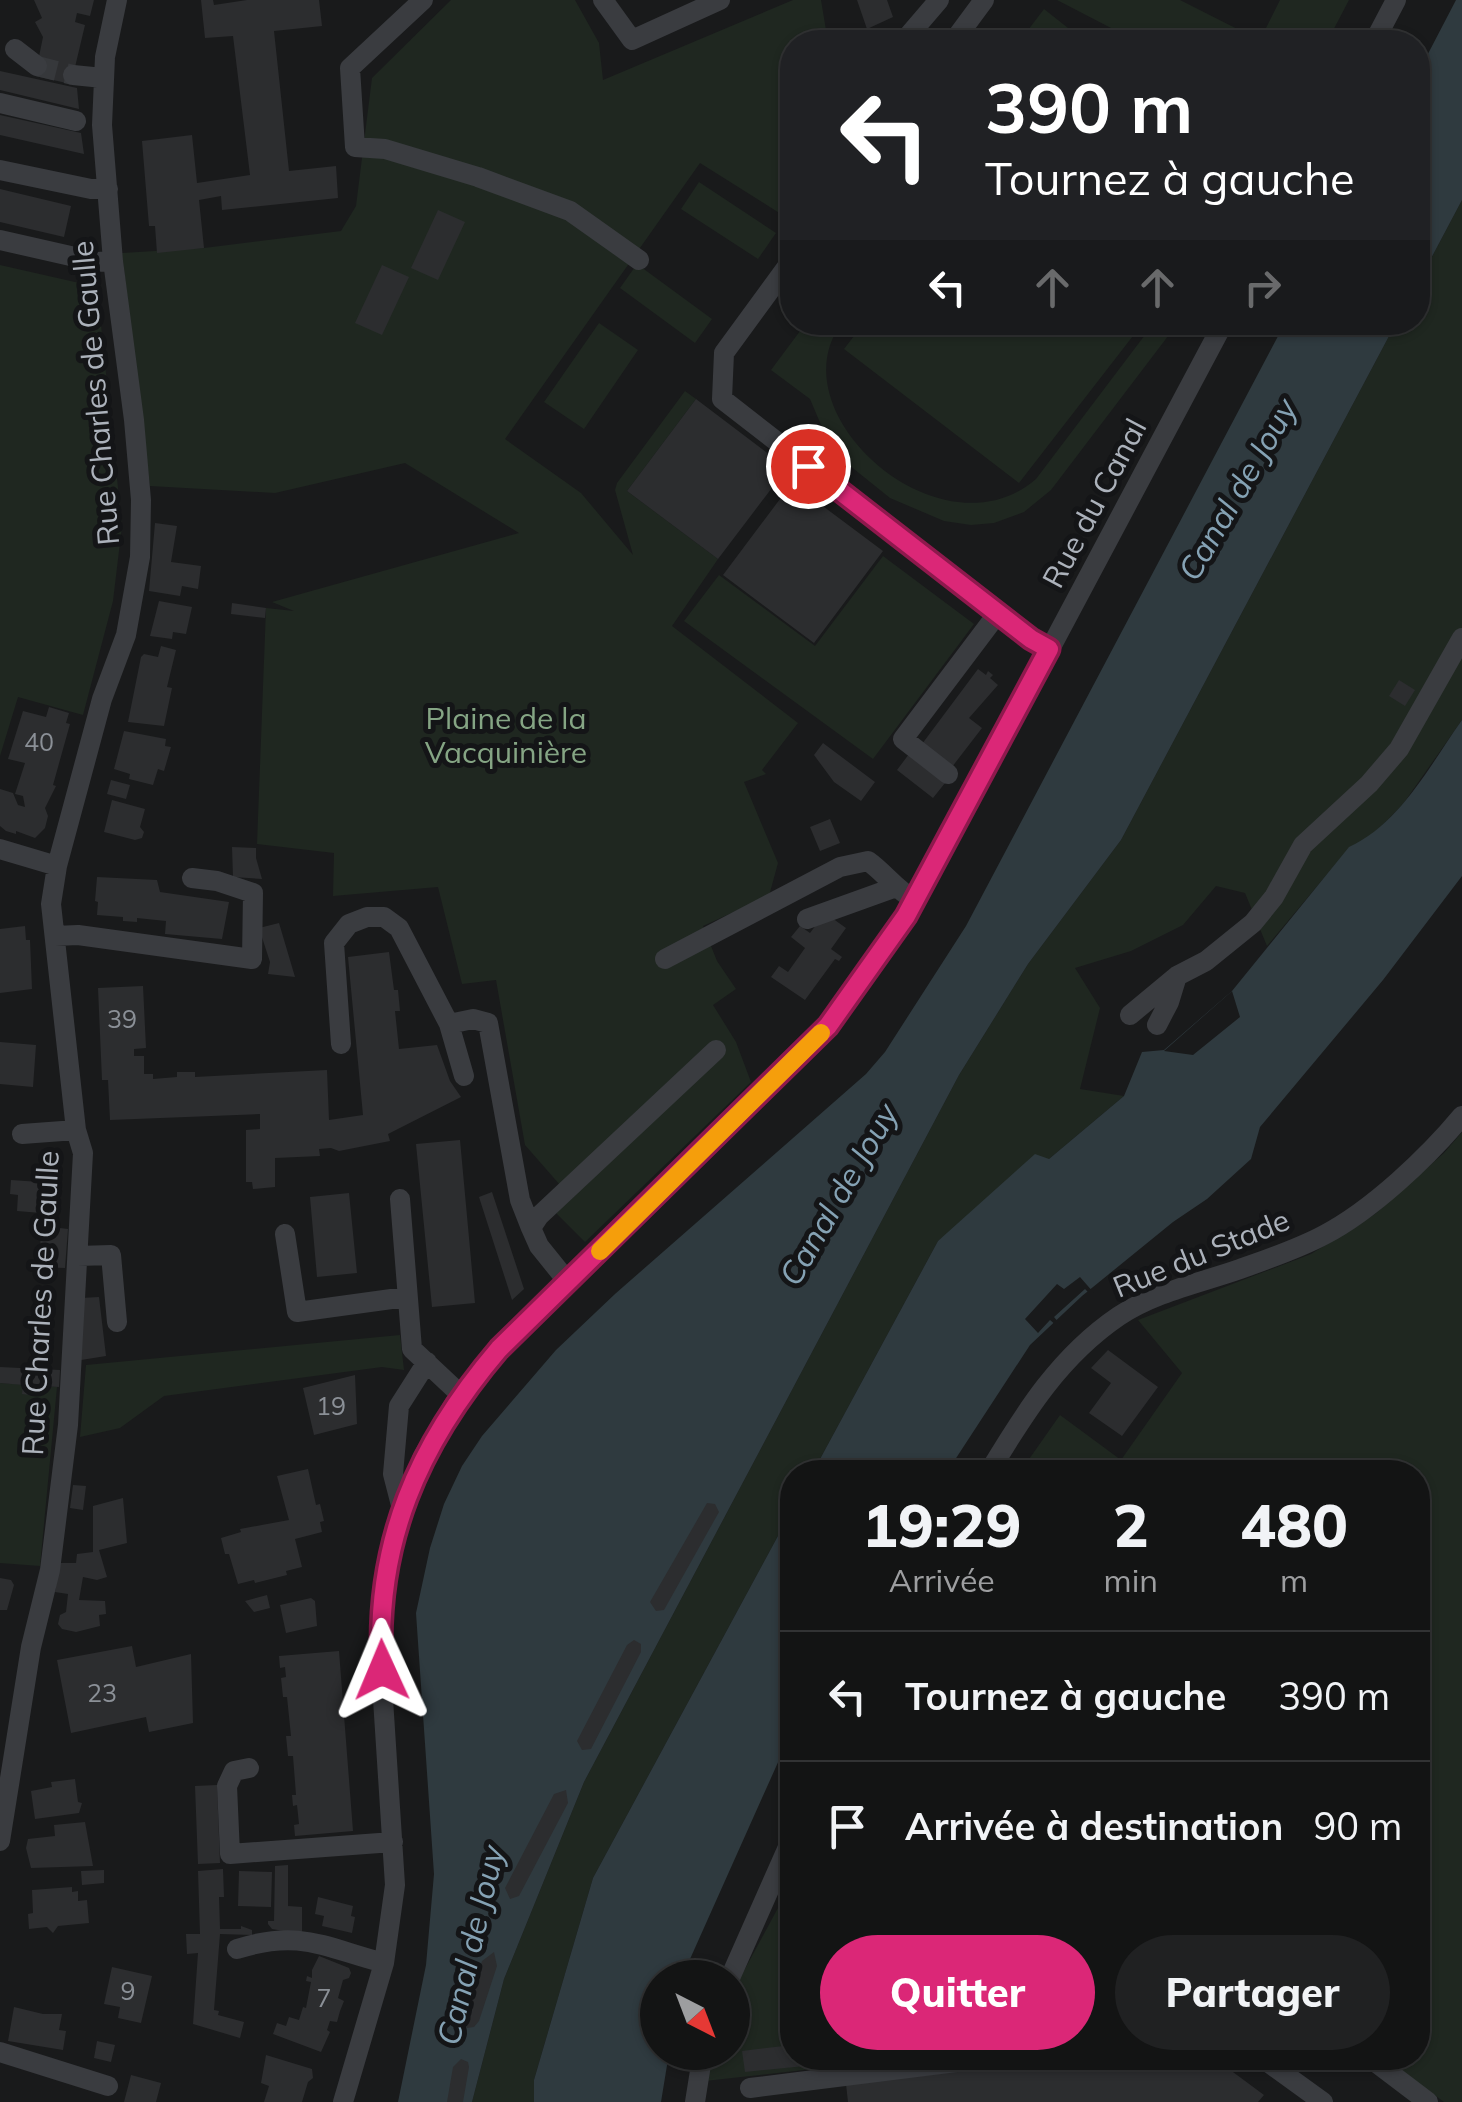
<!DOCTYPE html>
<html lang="fr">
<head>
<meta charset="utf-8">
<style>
	:root { --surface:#131414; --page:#202122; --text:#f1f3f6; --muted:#9d9ea0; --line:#323334; --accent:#db2777 }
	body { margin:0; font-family:Mulish,sans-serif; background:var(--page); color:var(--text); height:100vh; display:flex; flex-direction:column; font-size:38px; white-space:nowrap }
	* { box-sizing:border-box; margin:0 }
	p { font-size:32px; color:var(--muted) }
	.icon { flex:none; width:55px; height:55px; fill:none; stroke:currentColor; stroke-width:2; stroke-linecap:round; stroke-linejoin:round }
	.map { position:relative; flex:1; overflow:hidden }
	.panel { position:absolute; left:780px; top:1460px; width:650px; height:610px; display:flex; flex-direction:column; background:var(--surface); border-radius:40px; box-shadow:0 2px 8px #0004,0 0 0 2px var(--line) }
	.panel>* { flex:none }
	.top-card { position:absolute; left:780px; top:30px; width:650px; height:305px; border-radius:40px; box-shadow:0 2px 8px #0004,0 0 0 2px var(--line); background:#202124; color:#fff; overflow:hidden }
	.needle { width:65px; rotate:138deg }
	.controls { position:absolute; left:640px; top:1960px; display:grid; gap:20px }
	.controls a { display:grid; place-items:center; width:110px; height:110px; border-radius:50%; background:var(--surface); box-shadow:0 2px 8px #0004,0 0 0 2px var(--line); font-size:50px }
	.pin { position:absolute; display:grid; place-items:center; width:85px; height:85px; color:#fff; margin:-42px; border:5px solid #fff; border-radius:50%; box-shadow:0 2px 10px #0007 }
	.me { position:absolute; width:110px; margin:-55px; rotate:359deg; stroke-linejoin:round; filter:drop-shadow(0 0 8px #0008) }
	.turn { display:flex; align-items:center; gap:35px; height:210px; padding:0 40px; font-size:45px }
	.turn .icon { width:130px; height:130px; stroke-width:2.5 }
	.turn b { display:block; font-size:70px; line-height:85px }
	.lanes { display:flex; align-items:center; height:95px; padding:0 40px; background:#0003; justify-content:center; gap:50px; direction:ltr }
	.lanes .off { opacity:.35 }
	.eta { display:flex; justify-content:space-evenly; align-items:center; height:170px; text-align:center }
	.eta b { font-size:60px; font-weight:800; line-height:70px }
	.button { display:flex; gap:20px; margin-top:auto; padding:20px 40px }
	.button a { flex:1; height:115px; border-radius:60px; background:var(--accent); color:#fff; font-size:40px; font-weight:800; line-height:115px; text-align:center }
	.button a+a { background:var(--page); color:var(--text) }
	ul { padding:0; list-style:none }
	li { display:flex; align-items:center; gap:30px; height:130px; padding:0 40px; border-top:2px solid var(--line) }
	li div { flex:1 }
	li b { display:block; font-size:38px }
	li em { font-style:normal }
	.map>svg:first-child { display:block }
	.green { fill:#1f2720 }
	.water { fill:#2f3a3f }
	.pier { fill:#191a1b }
	.building { fill:#2c2d2f }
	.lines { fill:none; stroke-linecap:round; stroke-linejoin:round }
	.minor-tunnel { stroke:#36383b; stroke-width:20; stroke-dasharray:20 10; stroke-linecap:butt }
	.minor { stroke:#3a3c40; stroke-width:20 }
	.route-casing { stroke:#8e194d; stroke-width:25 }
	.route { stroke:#db2777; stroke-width:18 }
	.slow { stroke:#f59e0b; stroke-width:18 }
	.labels { text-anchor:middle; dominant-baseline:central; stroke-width:10; stroke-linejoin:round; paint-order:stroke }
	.number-label { font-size:25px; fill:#8b9097 }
	.street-label { font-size:30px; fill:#acb2bb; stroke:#141517 }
	.park-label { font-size:30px; fill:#85a584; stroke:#141517 }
	.water-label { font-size:32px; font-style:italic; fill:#85a2b4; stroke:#141517 }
</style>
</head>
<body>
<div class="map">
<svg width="1462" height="2102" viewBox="0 0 1462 2102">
	<rect width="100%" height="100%" fill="#191a1b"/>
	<path class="green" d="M 451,0 L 575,0 L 599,43 L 603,80 L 793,0 L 821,0 L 828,42 L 792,42 L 792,221 L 700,163 L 505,439 L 581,493 L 633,555 L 615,490 L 617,483 L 685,391 L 696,399 L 627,491 L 718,559 L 672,626 L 798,723 L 762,770 L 766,774 L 744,782 L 778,863 L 769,896 L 703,926 L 717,961 L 736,989 L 713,1005 L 736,1042 L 751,1082 L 585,1242 L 543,1200 L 560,1185 L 525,1145 L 496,980 L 462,984 L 438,887 L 333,896 L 334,853 L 257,844 L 266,608 L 294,611 L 272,602 L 519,533 L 405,463 L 275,493 L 150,486 L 122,253 L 204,248 L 341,231 L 356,206 L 372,78 Z
		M 1057,0 L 1180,0 L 1263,42 L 1138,42 Z
		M 1280,0 L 1349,0 L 1327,42 L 1290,42 L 1265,30 Z
		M 1044,9 L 1082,39 L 1101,42 L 1019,42 Z
		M 699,182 L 776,233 L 758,259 L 681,209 Z
		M 1462,200 L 1462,720 L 1403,804 L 1369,839 L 1349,848 L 1267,946 L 1245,893 L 1216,886 L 1183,925 L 1131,951 L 1075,968 L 1100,1008 L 1080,1089 L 1124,1096 L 1049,1159 L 938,1241 L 813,1472 L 792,1472 L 792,1510 L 593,1878 L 534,2080 L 534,2102 L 472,2102 L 504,1979 L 584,1782 L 959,1075 L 1028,964 L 1121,840 L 1396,323 L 1418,322 L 1418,283 Z
		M 637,264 L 712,319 L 695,343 L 620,288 Z
		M 0,265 L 97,287 L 122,526 L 113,601 L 83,715 L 18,697 L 0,756 Z
		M 599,323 L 638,350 L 584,429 L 544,402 Z
		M 806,323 L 842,323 C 774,412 941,561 1036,479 L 1154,323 L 1178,323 L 1051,490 L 1024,512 L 994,523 L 971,525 L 944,521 L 890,498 L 844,461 L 824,432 L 810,399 L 771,370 Z
		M 864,323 L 864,322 L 1143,323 L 1019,483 L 844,349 Z
		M 883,556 L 974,624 L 873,759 L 684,621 L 719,575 L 815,646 Z
		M 1462,1132 L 1462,2102 L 1444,2102 L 1384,2058 L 1418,2058 L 1418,1472 L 1020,1472 L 1060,1415 L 1121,1460 L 1182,1373 L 1138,1320 L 1311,1254 L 1375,1214 L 1444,1153 Z
		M 400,1335 L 404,1370 L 382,1367 L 164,1396 L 120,1428 L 80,1437 L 86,1365 Z
		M 0,1383 L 57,1387 L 40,1566 L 0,1563 Z
		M 792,1882 L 792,2058 L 869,2058 L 857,2064 L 705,2081 L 713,2053 L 732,2052 L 733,1991 Z"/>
	<path class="water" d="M 1456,0 L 1462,0 L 1462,200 L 1418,283 L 1418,73 Z
		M 1285,323 L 1396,323 L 1121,840 L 1028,964 L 959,1075 L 584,1782 L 504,1979 L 472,2102 L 398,2102 L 426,1965 L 434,1874 L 416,1613 L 430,1548 L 444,1504 L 462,1466 L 482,1436 L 556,1350 L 615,1294 L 866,1074 L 885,1052 L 966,926 Z
		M 1462,720 L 1462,876 L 1383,980 L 1260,1127 L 1251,1159 L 1207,1199 L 1173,1222 L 1082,1296 L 1030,1345 L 947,1472 L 813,1472 L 938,1241 L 1035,1154 L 1049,1159 L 1124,1096 L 1142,1052 L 1164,1050 L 1232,991 L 1349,847 C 1400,824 1430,765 1462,720 Z
		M 792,1510 L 792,1731 L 682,1977 L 658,1978 L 658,2052 L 669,2053 L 661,2102 L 534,2102 L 534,2080 L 593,1878 Z"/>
	<path class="pier" d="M 1232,991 L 1240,1017 L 1193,1055 L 1164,1051 Z
		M 1080,1277 L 1094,1293 L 1091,1295 L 1085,1289 L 1054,1317 L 1060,1324 L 1057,1326 L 1050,1320 L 1038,1333 L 1025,1319 L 1057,1284 L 1064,1289 Z"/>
	<path class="building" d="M 34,0 L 94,0 L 90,16 L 77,13 L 75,22 L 85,25 L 71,84 L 35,76 L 43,37 L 35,22 L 42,18 Z
		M 201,0 L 213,0 L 214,5 L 247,0 L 319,0 L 322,26 L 274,31 L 289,171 L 336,166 L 338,198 L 222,210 L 221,196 L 199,200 L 204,248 L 157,253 L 155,226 L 149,226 L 142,141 L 192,135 L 197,183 L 250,175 L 233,36 L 205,38 Z
		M 857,0 L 887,0 L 893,17 L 867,29 Z
		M 0,71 L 77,88 L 79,109 L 0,90 Z
		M 0,115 L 81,133 L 84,154 L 0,135 Z
		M 0,189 L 71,206 L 64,237 L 0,222 Z
		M 438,210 L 465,222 L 438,280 L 411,268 Z
		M 382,265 L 409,277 L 382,335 L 355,323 Z
		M 696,399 L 787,468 L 718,559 L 627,491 Z
		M 792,483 L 883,551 L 814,643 L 723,575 Z
		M 155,523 L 177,526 L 171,562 L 201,566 L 198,589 L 182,586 L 180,596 L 149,591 Z
		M 159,601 L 192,607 L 186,634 L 173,632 L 172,639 L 150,636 Z
		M 232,603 L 266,608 L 265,618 L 231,614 Z
		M 161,646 L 176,650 L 167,687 L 172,688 L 164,726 L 128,722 L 141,657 L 144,654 L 158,657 Z
		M 978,669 L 986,675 L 988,671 L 993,675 L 990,678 L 998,685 L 969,718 L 982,728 L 952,767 L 922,744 Z
		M 1399,680 L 1415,690 L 1405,706 L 1389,696 Z
		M 49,707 L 69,713 L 66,723 L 70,724 L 53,785 L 56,786 L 45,808 L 48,816 L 45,828 L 35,838 L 16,831 L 16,834 L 6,831 L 0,826 L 0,789 L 13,793 L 18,805 L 25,807 L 23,796 L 15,794 L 25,763 L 8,759 L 23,711 L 46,717 Z
		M 124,731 L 166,739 L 165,746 L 171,747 L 164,771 L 158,769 L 153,785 L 129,779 L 130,774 L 114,769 Z
		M 823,743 L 875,782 L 861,801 L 834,782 L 814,755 Z
		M 909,754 L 945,783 L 933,798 L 897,770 Z
		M 111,780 L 130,785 L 126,799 L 107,794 Z
		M 112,800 L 145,809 L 140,827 L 144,832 L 142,838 L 135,840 L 104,832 Z
		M 830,819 L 840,843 L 820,851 L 810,827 Z
		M 232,847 L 256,848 L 256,858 L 262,879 L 233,877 Z
		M 97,877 L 157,880 L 160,892 L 229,902 L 222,939 L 165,934 L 166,921 L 137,918 L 137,922 L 123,921 L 123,917 L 97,915 L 98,902 L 95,901 Z
		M 825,913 L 846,928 L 831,949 L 842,957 L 839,961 L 835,959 L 805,1000 L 771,977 L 779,966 L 788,972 L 805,948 L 791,937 L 800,926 L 810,933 Z
		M 279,923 L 295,977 L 268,974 L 270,962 L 259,928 Z
		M 25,926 L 26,940 L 30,940 L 32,989 L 0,993 L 0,929 Z
		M 389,952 L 394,990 L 398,990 L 400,1011 L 395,1011 L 399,1049 L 437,1045 L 450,1081 L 461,1097 L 388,1134 L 390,1141 L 339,1151 L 331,1148 L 319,1149 L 320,1156 L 275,1158 L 275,1187 L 253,1189 L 252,1182 L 246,1182 L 246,1130 L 260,1129 L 260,1114 L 110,1120 L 108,1080 L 102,1080 L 98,988 L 143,986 L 146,1048 L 134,1049 L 134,1056 L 144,1056 L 144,1074 L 153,1074 L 153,1079 L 177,1077 L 177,1072 L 195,1072 L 195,1077 L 327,1070 L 329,1120 L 363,1115 L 348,957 Z
		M 0,1042 L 36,1045 L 33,1087 L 0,1084 Z
		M 460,1140 L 475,1303 L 432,1307 L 416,1144 Z
		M 11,1180 L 54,1183 L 53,1214 L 17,1211 L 18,1195 L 10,1194 Z
		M 492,1192 L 524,1289 L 512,1300 L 479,1197 Z
		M 349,1193 L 357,1273 L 317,1277 L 310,1197 Z
		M 36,1225 L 68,1229 L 65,1268 L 39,1267 L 41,1230 L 36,1229 Z
		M 99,1297 L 106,1356 L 81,1360 L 81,1298 Z
		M 1108,1350 L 1158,1387 L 1122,1436 L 1089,1413 L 1111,1383 L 1091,1368 Z
		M 0,1367 L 60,1370 L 59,1387 L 39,1386 L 38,1396 L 22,1394 L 23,1385 L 0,1383 Z
		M 355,1375 L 357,1424 L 314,1435 L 303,1388 Z
		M 308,1469 L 316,1505 L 320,1504 L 324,1521 L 320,1522 L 322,1532 L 295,1539 L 302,1567 L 286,1571 L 287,1575 L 255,1583 L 254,1580 L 238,1584 L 229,1554 L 225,1554 L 221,1538 L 241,1532 L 240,1529 L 289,1520 L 277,1476 Z
		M 73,1485 L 86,1486 L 83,1510 L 70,1508 Z
		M 123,1498 L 127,1543 L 99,1550 L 107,1577 L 97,1580 L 83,1577 L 79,1600 L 105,1601 L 106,1614 L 99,1615 L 100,1626 L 76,1632 L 62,1629 L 58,1624 L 60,1615 L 66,1612 L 68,1594 L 55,1592 L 59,1563 L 76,1563 L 77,1554 L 93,1552 L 93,1506 Z
		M 707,1503 L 715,1504 L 719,1512 L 664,1610 L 656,1611 L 650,1602 Z
		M 0,1578 L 11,1580 L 14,1585 L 7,1610 L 0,1610 Z
		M 267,1595 L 270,1608 L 254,1612 L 245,1601 Z
		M 311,1598 L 315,1601 L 317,1626 L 286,1633 L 280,1605 Z
		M 634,1640 L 641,1644 L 641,1652 L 591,1749 L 582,1750 L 577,1741 L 627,1645 Z
		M 132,1646 L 136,1667 L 191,1654 L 193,1723 L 149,1732 L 146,1717 L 71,1733 L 57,1660 Z
		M 339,1651 L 353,1831 L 295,1836 L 294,1825 L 299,1824 L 297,1805 L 293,1806 L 292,1795 L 296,1795 L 293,1756 L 288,1756 L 286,1736 L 291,1736 L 287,1697 L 283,1697 L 281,1678 L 286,1677 L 285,1667 L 280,1668 L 279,1656 Z
		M 75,1779 L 78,1802 L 82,1803 L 79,1813 L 35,1819 L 31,1791 L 52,1787 L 51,1782 Z
		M 217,1785 L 220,1863 L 198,1864 L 195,1786 Z
		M 566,1790 L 568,1803 L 519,1896 L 510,1899 L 505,1888 L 554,1794 Z
		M 85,1822 L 93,1866 L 31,1868 L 26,1848 L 28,1839 L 55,1836 L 54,1825 Z
		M 288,1865 L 288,1906 L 302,1907 L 302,1934 L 272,1929 L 268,1924 L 268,1921 L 274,1921 L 275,1866 Z
		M 223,1869 L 224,1897 L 219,1897 L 220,1929 L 241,1929 L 241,1926 L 252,1930 L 252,1935 L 220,1934 L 214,2010 L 219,2011 L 218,2015 L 244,2022 L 240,2038 L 193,2024 L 198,1953 L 187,1954 L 186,1934 L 200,1934 L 198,1871 Z
		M 104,1870 L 104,1883 L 82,1885 L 81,1871 Z
		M 239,1871 L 272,1872 L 271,1907 L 238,1906 Z
		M 72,1887 L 72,1892 L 78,1891 L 78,1901 L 87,1900 L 89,1923 L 58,1926 L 53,1933 L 47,1927 L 29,1929 L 28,1914 L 33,1913 L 32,1890 Z
		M 318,1897 L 353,1906 L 351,1916 L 355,1917 L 352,1933 L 322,1926 L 324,1916 L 315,1914 Z
		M 494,1952 L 497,1966 L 479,2021 L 474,2027 L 467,2028 L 463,2021 L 482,1961 Z
		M 319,1956 L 349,1968 L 351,1973 L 349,1978 L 343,1980 L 338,1998 L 344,2001 L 340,2011 L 337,2022 L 330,2021 L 327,2030 L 330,2032 L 321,2052 L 273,2034 L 277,2023 L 286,2026 L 289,2017 L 299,2020 L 303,2007 L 306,2008 L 311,1982 L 306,1981 L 307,1976 L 312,1978 L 312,1970 Z
		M 112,1967 L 152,1976 L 141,2023 L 118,2018 L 120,2007 L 104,2004 Z
		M 14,2007 L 43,2014 L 62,2014 L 59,2030 L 66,2031 L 63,2050 L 8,2041 Z
		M 97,2041 L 115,2045 L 111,2062 L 94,2058 Z
		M 792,2045 L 792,2058 L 804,2058 L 805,2066 L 745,2072 L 742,2051 Z
		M 266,2055 L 312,2069 L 313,2078 L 308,2082 L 302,2102 L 264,2102 L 269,2086 L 261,2083 Z
		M 1066,2058 L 1214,2058 L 1264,2095 L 1258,2102 L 848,2102 L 846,2084 Z
		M 461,2059 L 468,2062 L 469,2067 L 463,2102 L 447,2102 L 453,2067 Z
		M 131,2075 L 161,2083 L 156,2102 L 124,2102 Z"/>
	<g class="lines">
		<path class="minor-tunnel" d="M 37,66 L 73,75"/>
		<path class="minor" d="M 423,0 L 350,68 L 355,147 L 385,149 L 478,177 L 570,211 L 639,260
			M 603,0 L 632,40 L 720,0
			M 903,42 L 939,0
			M 953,42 L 984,0
			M 1374,42 L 1396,0
			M 15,49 L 37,66
			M 73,75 L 103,78
			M 0,103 L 76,121
			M 0,170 L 91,189 L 108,189
			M 0,240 L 97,262 L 113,261
			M 792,260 L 724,353 L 722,399 L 1031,639 L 1049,649
			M 948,774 L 903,739 L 998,613
			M 0,849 L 57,866
			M 807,919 L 896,887
			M 55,936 L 78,935 L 252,959 L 253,893 L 217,881 L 192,878
			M 665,959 L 840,867 L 868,861 C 885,873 896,890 915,900
			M 1130,1015 L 1177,976 L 1206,961 L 1253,923 L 1274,897 L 1303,845 L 1369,784 L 1399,749 L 1462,638
			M 449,1024 L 473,1019 L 488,1023 L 520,1200 L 531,1228
			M 1157,1025 L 1169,1002 L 1177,976
			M 341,1044 L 334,943 L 349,924 L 367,917 L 384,917 L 399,928 L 449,1024 L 464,1076
			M 22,1134 L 76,1130
			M 400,1199 L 412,1349 L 460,1394
			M 285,1234 L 297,1312 L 406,1297
			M 78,1256 L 111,1255 L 117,1322
			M 568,1282 L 539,1246 L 531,1228 L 539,1216 L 716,1050
			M 989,1472 C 1025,1412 1060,1356 1119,1316 C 1155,1292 1200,1283 1240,1269 C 1268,1259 1298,1249 1324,1235 C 1372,1210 1428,1157 1462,1116
			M 402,1509 L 393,1474 L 399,1406 L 427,1362
			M 249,1768 L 234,1771 L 227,1786 L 230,1854 L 393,1842
			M 0,1841 L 31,1647 L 50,1570 L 68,1425 L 83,1153 L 76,1130 L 51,904 L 57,866 L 102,699 L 126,635 L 140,557 L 141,500 L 134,420 L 113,261 L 102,125 L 105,57 L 117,0
			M 237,1949 C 300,1929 323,1947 384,1963
			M 730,1978 L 792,1838
			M 0,2052 L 108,2086
			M 1262,2058 L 1323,2102
			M 1370,2058 L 1428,2102
			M 750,2088 L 988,2058
			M 343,2102 L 384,1963 L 395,1885 L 379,1637 L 390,1552 L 423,1456 L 460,1394 L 499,1349 L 828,1026 L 906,916 L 943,850 L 1224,322
			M 695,2102 L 703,2052"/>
	</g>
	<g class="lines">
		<g class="route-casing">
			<path id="route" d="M 382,1670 C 374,1544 418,1444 499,1349 L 828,1026 L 906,916 L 1049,649 L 1031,639 L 808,466"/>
		</g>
		<use href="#route" class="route"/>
		<path class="slow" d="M 600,1251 L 821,1033"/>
	</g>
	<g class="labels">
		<g class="number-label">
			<text x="39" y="741">40</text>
			<text x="122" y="1018">39</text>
			<text x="331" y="1405">19</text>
			<text x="102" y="1692">23</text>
			<text x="128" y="1990">9</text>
			<text x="324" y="1997">7</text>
		</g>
		<g class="street-label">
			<text transform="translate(95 393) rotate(-95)">Rue Charles de Gaulle</text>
			<text transform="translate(1094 503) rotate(-62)">Rue du Canal</text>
			<text transform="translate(1201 1253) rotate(-22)">Rue du Stade</text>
			<text transform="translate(40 1303) rotate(-87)">Rue Charles de Gaulle</text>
		</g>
		<g class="park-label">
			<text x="506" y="718">Plaine de la<tspan x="506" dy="34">Vacquinière</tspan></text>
		</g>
		<g class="water-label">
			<text transform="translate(1237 489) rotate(-60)">Canal de Jouy</text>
			<text transform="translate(838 1194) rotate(-60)">Canal de Jouy</text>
			<text transform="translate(470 1945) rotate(-77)">Canal de Jouy</text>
		</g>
	</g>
</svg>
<div class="controls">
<a><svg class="needle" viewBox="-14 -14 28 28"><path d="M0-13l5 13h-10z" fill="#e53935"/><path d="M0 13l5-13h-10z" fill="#9d9ea0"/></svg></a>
</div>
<div class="pin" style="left:808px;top:466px;background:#d93025"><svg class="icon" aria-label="arrive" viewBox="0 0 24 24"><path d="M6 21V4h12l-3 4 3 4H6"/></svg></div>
<svg class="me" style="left:382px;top:1670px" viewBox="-20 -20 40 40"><path d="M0-17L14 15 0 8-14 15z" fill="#db2777" stroke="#fff" stroke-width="4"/></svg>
<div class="top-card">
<div class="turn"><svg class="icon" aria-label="left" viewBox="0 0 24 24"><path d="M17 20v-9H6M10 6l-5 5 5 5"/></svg><div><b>390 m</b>Tournez à gauche</div></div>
<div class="lanes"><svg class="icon" aria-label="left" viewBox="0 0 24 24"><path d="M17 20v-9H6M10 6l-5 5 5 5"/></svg><svg class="icon off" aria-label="ahead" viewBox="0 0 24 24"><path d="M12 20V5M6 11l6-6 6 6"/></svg><svg class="icon off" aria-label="ahead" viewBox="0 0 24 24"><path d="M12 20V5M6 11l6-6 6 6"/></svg><svg class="icon off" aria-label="right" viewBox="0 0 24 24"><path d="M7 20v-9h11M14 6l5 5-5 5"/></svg></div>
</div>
<section class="panel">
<div class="eta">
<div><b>19:29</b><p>Arrivée</p></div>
<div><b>2</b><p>min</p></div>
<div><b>480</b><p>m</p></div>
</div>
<ul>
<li><svg class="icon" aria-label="left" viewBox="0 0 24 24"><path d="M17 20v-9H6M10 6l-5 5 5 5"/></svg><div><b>Tournez à gauche</b></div><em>390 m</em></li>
<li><svg class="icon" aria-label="arrive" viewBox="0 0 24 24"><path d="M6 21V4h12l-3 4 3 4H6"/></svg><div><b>Arrivée à destination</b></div><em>90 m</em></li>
</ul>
<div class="button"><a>Quitter</a><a>Partager</a></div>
</section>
</div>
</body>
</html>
